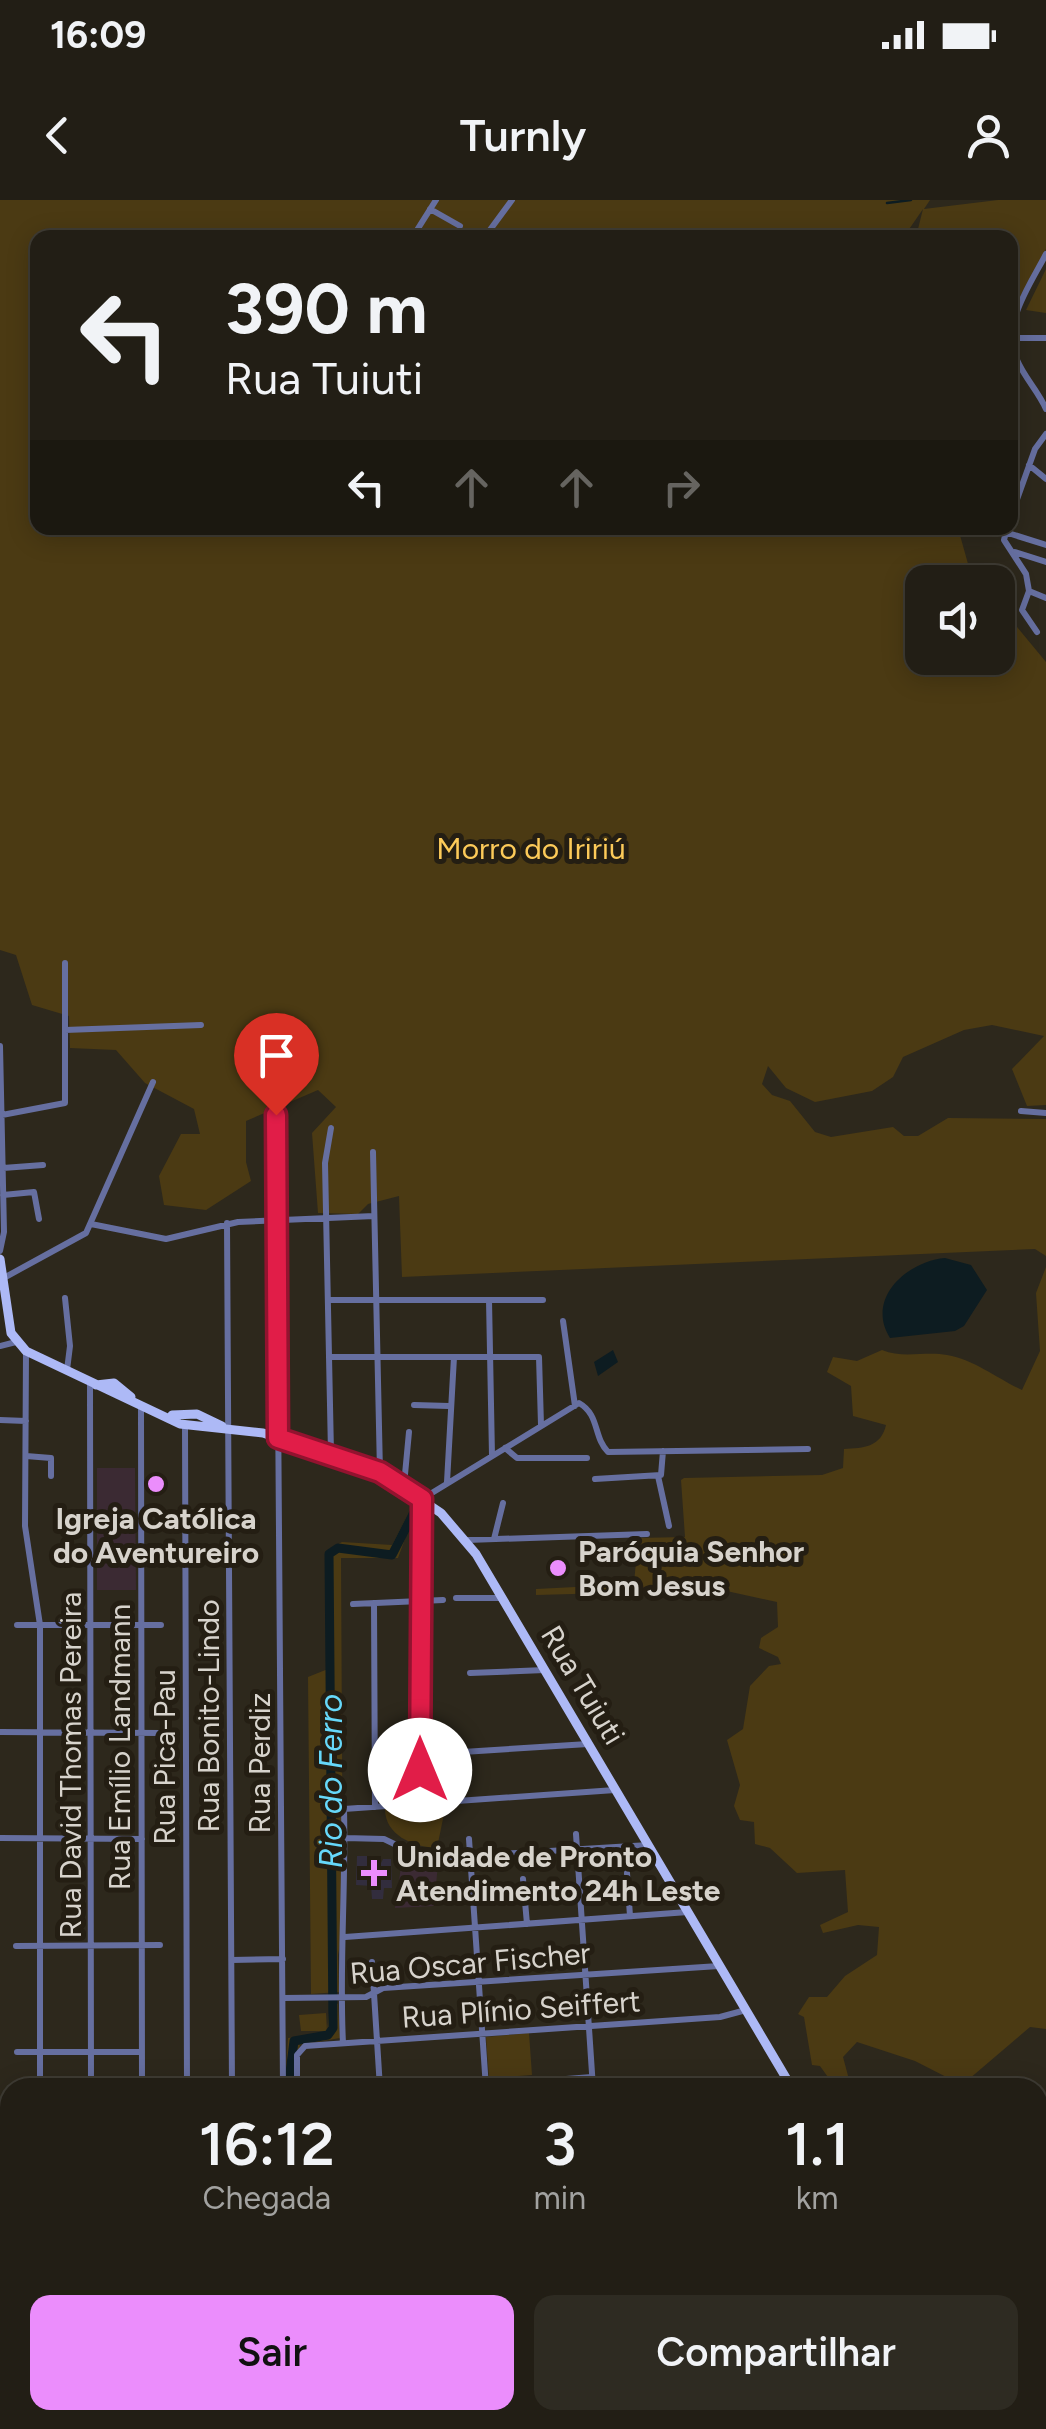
<!DOCTYPE html>
<html lang="pt">
<head>
<meta charset="utf-8">
<style>
	:root { --surface:#221e15; --page:#2e2b22; --text:#f1f3f6; --muted:#a2a2a0; --line:#3f3c34; --accent:#eb8dfc }
	body { margin:0; font-family:Figtree,sans-serif; background:var(--page); color:var(--text); height:100vh; display:flex; flex-direction:column; font-size:38px; white-space:nowrap }
	* { box-sizing:border-box; margin:0 }
	p { font-size:32px; color:var(--muted) }
	.icon { flex:none; width:55px; height:55px; fill:none; stroke:currentColor; stroke-width:2; stroke-linecap:round; stroke-linejoin:round }
	.map { position:relative; flex:1; overflow:hidden }
	.panel { position:absolute; left:0px; top:1878px; width:1048px; height:352px; display:flex; flex-direction:column; background:var(--surface); border-radius:30px 30px 0 0; box-shadow:0 5px 25px #0003,0 0 0 2px var(--line) }
	.panel>* { flex:none }
	.banner { position:absolute; left:30px; top:30px; width:988px; height:305px; border-radius:20px; box-shadow:0 5px 25px #0003,0 0 0 2px var(--line); background:#221e15; color:var(--text); overflow:hidden }
	.controls { position:absolute; left:905px; top:365px; display:grid; gap:20px }
	.controls a { display:grid; place-items:center; width:110px; height:110px; border-radius:20px; background:var(--surface); box-shadow:0 5px 25px #0003,0 0 0 2px var(--line); font-size:50px }
	.pin { position:absolute; display:grid; place-items:center; width:85px; height:85px; color:#fff; margin:-102px -42px; border-radius:50% 50% 50% 0; rotate:-45deg; box-shadow:0 0 10px #0007 }
	.pin .icon { rotate:45deg }
	.me { position:absolute; width:110px; margin:-55px; rotate:0deg; stroke-linejoin:round; filter:drop-shadow(0 0 8px #0008) }
	.turn { display:flex; align-items:center; gap:35px; height:210px; padding:0 30px; font-size:45px }
	.turn .icon { width:130px; height:130px; stroke-width:2.5 }
	.turn b { display:block; font-size:70px; line-height:85px }
	.lanes { display:flex; align-items:center; height:95px; padding:0 30px; background:#0003; justify-content:center; gap:50px; direction:ltr }
	.lanes .off { opacity:.35 }
	.eta { display:flex; justify-content:space-evenly; align-items:center; height:170px; text-align:center }
	.eta b { font-size:60px; font-weight:600; line-height:70px }
	.button { display:flex; gap:20px; margin-top:auto; padding:20px 30px }
	.button a { flex:1; height:115px; border-radius:20px; background:var(--accent); color:#111; font-size:40px; font-weight:600; line-height:115px; text-align:center }
	.button a+a { background:var(--page); color:var(--text) }
	.status { display:flex; justify-content:space-between; align-items:center; height:70px; padding:0 50px; background:var(--surface); direction:ltr }
	.status svg { height:28px; fill:currentColor }
	header { display:flex; justify-content:space-between; align-items:center; height:130px; padding:0 30px; background:var(--surface); font-size:45px; font-weight:600 }
	.map>svg:first-child { display:block }
	.education { fill:#3b2a33 }
	.medical { fill:#322d3d }
	.green { fill:#4b3a13 }
	.water { fill:#0d1c21 }
	.lines { fill:none; stroke-linecap:round; stroke-linejoin:round }
	.stream { stroke:#0d1c21; stroke-width:2.5 }
	.river { stroke:#0d1c21; stroke-width:9 }
	.minor { stroke:#666fa0; stroke-width:6 }
	.major { stroke:#adb9f6; stroke-width:9 }
	.route-casing { stroke:#92132f; stroke-width:25 }
	.route { stroke:#e11d48; stroke-width:18 }
	.poi-dot { fill:#eb8dfc; stroke:#241e13; stroke-width:4 }
	.labels { text-anchor:middle; dominant-baseline:central; stroke-width:10; stroke-linejoin:round; paint-order:stroke }
	.park-label { font-size:30px; fill:#fcca59; stroke:#241e13 }
	.poi-label { font-size:30px; font-weight:bold; fill:#d7d3cc; stroke:#241e13; text-anchor:start }
	.street-label { font-size:30px; fill:#d7d3cc; stroke:#241e13 }
	.water-label { font-size:32px; font-style:italic; fill:#66d8fa; stroke:#241e13 }
</style>
</head>
<body>
<div class="status"><b>16:09</b><svg viewBox="0 0 49 12"><path d="M0 12V9h3v3zM5 12V6h3v6zM10 12V3h3v9zM15 12V0h3v12zM26 1h20v11H26zM47 4h2v5h-2z"/></svg></div>
<header><svg class="icon" aria-label="back" viewBox="0 0 24 24"><path d="M15 5l-7 7 7 7"/></svg>Turnly<svg class="icon" aria-label="person" viewBox="0 0 24 24"><circle cx="12" cy="8" r="4"/><path d="M4 21q1-7 8-7t8 7"/></svg></header>
<div class="map">
<svg width="1046" height="2229" viewBox="0 0 1046 2229">
	<rect width="100%" height="100%" fill="#2d281c"/>
	<path class="education" d="M 97,1268 L 135,1268 L 136,1390 L 97,1390 Z
		M 403,1653 L 438,1664 L 434,1706 L 395,1708 Z"/>
	<path class="medical" d="M 357,1656 L 379,1656 L 379,1667 L 383,1659 L 391,1659 L 392,1688 L 384,1688 L 383,1699 L 372,1699 L 371,1686 L 356,1685 Z"/>
	<path class="green" d="M 0,0 L 930,0 L 924,9 L 998,0 L 1046,0 L 1046,49 L 1016,105 L 1010,105 L 1010,38 L 916,37 L 923,9 L 903,38 L 38,38 L 38,328 L 958,328 L 970,371 L 979,382 L 922,382 L 922,458 L 998,458 L 998,404 L 1046,462 L 1046,905 L 1027,906 L 1012,869 L 1044,836 L 992,825 L 964,830 L 903,857 L 893,877 L 872,891 L 815,902 L 786,888 L 768,866 L 762,884 L 772,895 L 790,901 L 815,932 L 831,937 L 893,927 L 904,936 L 918,936 L 948,918 L 1046,919 L 1046,1056 L 1035,1049 L 402,1077 L 399,996 L 368,1004 L 358,1014 L 318,1013 L 312,933 L 336,907 L 318,890 L 246,921 L 246,962 L 251,981 L 206,1010 L 164,1005 L 159,976 L 181,934 L 200,934 L 194,909 L 145,883 L 116,850 L 70,848 L 69,816 L 32,805 L 16,755 L 0,750 Z
		M 1046,69 L 1046,113 L 1026,110 Z
		M 1010,216 L 1019,216 L 1019,273 L 1010,290 Z
		M 1046,1067 L 1046,1829 L 1030,1827 L 962,1885 L 915,1861 L 857,1842 L 843,1857 L 851,1887 L 835,1887 L 820,1866 L 812,1865 L 804,1817 L 798,1814 L 809,1797 L 827,1797 L 845,1776 L 877,1755 L 879,1727 L 858,1725 L 823,1733 L 820,1725 L 848,1712 L 845,1670 L 797,1673 L 770,1648 L 755,1644 L 754,1622 L 740,1620 L 734,1606 L 740,1585 L 727,1540 L 743,1529 L 750,1486 L 769,1466 L 781,1464 L 778,1457 L 759,1448 L 761,1438 L 778,1427 L 777,1402 L 722,1390 L 536,1395 L 536,1389 L 634,1384 L 638,1338 L 685,1337 L 681,1280 L 684,1278 L 822,1275 L 843,1268 L 844,1249 C 864,1248 881,1247 886,1225 L 853,1216 L 851,1186 L 827,1172 L 833,1157 L 857,1161 L 882,1150 C 903,1159 925,1151 947,1155 C 975,1160 998,1179 1022,1190 L 1040,1151 L 1036,1093 Z
		M 416,1309 L 398,1358 L 341,1358 L 343,1729 L 338,1755 L 339,1792 L 311,1794 L 308,1477 L 328,1469 L 329,1349 L 342,1342 L 392,1345 L 408,1314 Z
		M 441,1607 L 445,1609 L 437,1648 C 413,1647 385,1635 385,1609 Z
		M 330,1800 L 338,1804 L 340,1838 L 300,1845 L 295,1887 L 285,1888 L 288,1838 L 327,1833 Z
		M 326,1813 L 327,1831 L 301,1831 L 299,1815 Z
		M 529,1833 L 532,1875 L 489,1878 L 486,1837 Z
		M 0,2012 L 10,2016 L 10,2172 L 0,2182 Z
		M 43,2220 L 135,2220 L 136,2229 L 35,2229 Z"/>
	<path class="water" d="M 945,1058 L 971,1065 L 987,1090 L 964,1126 L 955,1131 L 890,1138 C 865,1098 908,1061 945,1058 Z
		M 613,1150 L 618,1162 L 598,1176 L 594,1162 Z"/>
	<g class="lines">
		<path class="stream" d="M 887,3 L 911,0
			M 0,2005 L 10,2005"/>
		<path class="river" d="M 288,1888 L 294,1841 L 328,1835 L 333,1828 L 329,1354 L 338,1348 L 392,1355 L 413,1314
			M 0,2207 L 10,2198
			M 139,2220 L 153,2229"/>
		<path class="minor" d="M 430,9 L 460,26
			M 412,38 L 436,0
			M 484,38 L 512,0
			M 1046,54 C 1030,85 1001,124 1017,160 C 1024,177 1038,191 1046,209
			M 1011,138 L 1046,138
			M 1029,265 L 1046,279
			M 1010,319 L 1035,249 L 1046,234
			M 1007,328 L 1004,340 L 1026,374 L 1029,391 L 1022,410 L 1037,432
			M 1005,332 L 1046,345
			M 1015,352 L 1046,362
			M 1029,391 L 1046,398
			M 65,830 L 201,825
			M 0,846 L 4,1032 L 0,1051
			M 1021,911 L 1046,913
			M 2,915 L 65,903 L 65,763
			M 276,915 L 283,1888
			M 373,952 L 380,1272
			M 3,968 L 43,965
			M 3,995 L 34,992 L 39,1019
			M 227,1023 L 232,1888
			M 91,1024 L 166,1039 L 238,1022 L 374,1016
			M 0,1080 L 86,1033 L 153,882
			M 65,1098 L 70,1146 L 67,1170
			M 328,1100 L 543,1100
			M 489,1100 L 492,1256
			M 563,1121 L 575,1206
			M 0,1146 L 16,1142
			M 26,1152 L 25,1326 L 40,1425 L 40,1888
			M 329,1157 L 539,1157 L 541,1225
			M 90,1183 L 91,1888
			M 414,1205 L 449,1206
			M 141,1207 L 142,1888
			M 0,1220 L 26,1221
			M 185,1226 L 187,1888
			M 505,1248 L 517,1258 L 587,1258
			M 331,1253 L 325,963 L 331,928
			M 26,1256 L 51,1258 L 51,1276
			M 658,1276 L 669,1326
			M 595,1279 L 661,1275 L 663,1251
			M 447,1282 L 454,1157
			M 404,1285 L 409,1232
			M 494,1339 L 503,1303
			M 467,1340 L 647,1334
			M 456,1398 L 502,1398
			M 374,1403 L 375,1607
			M 353,1404 L 443,1400
			M 17,1425 L 161,1425
			M 470,1473 L 545,1470
			M 0,1532 L 161,1533
			M 447,1553 L 588,1544
			M 420,1604 L 422,1299 L 579,1203 C 600,1215 593,1237 608,1252 L 808,1249
			M 576,1634 L 593,1888
			M 0,1638 L 142,1639
			M 345,1638 L 384,1639 L 419,1656 L 436,1658 L 649,1645
			M 469,1639 L 486,1888
			M 627,1673 L 630,1716
			M 523,1679 L 527,1724
			M 345,1737 L 688,1712
			M 16,1746 L 160,1745
			M 232,1760 L 283,1759
			M 372,1762 L 380,1888
			M 283,1798 L 366,1797 L 383,1788 L 719,1766
			M 343,1843 C 339,1765 346,1688 344,1609 L 615,1590
			M 17,1852 L 142,1852
			M 297,1888 L 297,1855 L 305,1846 L 720,1817 L 746,1810
			M 451,1888 L 592,1877
			M 0,1902 L 10,1902
			M 0,1961 L 10,1961
			M 181,2220 L 181,2229
			M 218,2220 L 218,2229
			M 252,2220 L 252,2229
			M 290,2220 L 290,2229
			M 396,2220 L 397,2229
			M 610,2220 L 611,2229
			M 718,2220 L 718,2229
			M 822,2220 L 823,2229
			M 929,2220 L 930,2229
			M 430,2229 L 577,2220"/>
		<path class="major" d="M 0,1059 L 11,1133 L 26,1151 L 180,1224 L 263,1233 L 380,1272 L 441,1313 L 476,1354 L 792,1888
			M 96,1185 L 114,1183 L 131,1197
			M 172,1215 L 197,1214 L 222,1226
			M 1038,2139 L 1046,2122
			M 1038,2153 L 1046,2135
			M 1038,2167 L 1046,2150
			M 1038,2184 L 1046,2167
			M 1038,2198 L 1046,2198
			M 994,2229 L 998,2220
			M 1001,2229 L 1005,2220
			M 1008,2229 L 1012,2220
			M 1015,2229 L 1020,2220"/>
	</g>
	<g class="lines">
		<g class="route-casing">
			<path id="route" d="M 276,915 L 278,1238 L 380,1272 L 422,1299 L 420,1570"/>
		</g>
		<use href="#route" class="route"/>
	</g>
	<g class="poi-dot">
		<circle cx="156" cy="1284" r="10"/>
		<circle cx="558" cy="1368" r="10"/>
		<path d="M369 1658h10v10h10v10h-10v10h-10v-10h-10v-10h10z"/>
	</g>
	<g class="labels">
		<g class="park-label">
			<text x="531" y="648">Morro do Iririú</text>
		</g>
		<g class="poi-label">
			<text x="156" y="1318" text-anchor="middle">Igreja Católica<tspan x="156" dy="34">do Aventureiro</tspan></text>
			<text x="578" y="1351">Paróquia Senhor<tspan x="578" dy="34">Bom Jesus</tspan></text>
			<text x="396" y="1656">Unidade de Pronto<tspan x="396" dy="34">Atendimento 24h Leste</tspan></text>
		</g>
		<g class="street-label">
			<text transform="translate(583 1485) rotate(59)">Rua Tuiuti</text>
			<text transform="translate(208 1516) rotate(-90)">Rua Bonito-Lindo</text>
			<text transform="translate(119 1547) rotate(-90)">Rua Emílio Landmann</text>
			<text transform="translate(164 1557) rotate(-90)">Rua Pica-Pau</text>
			<text transform="translate(259 1563) rotate(-90)">Rua Perdiz</text>
			<text transform="translate(70 1565) rotate(-90)">Rua David Thomas Pereira</text>
			<text transform="translate(470 1763) rotate(-5)">Rua Oscar Fischer</text>
			<text transform="translate(521 1809) rotate(-4)">Rua Plínio Seiffert</text>
		</g>
		<g class="water-label">
			<text transform="translate(331 1581) rotate(-90)">Rio do Ferro</text>
		</g>
	</g>
</svg>
<div class="controls">
<a><svg class="icon" aria-label="sound" viewBox="0 0 24 24"><path d="M4 9h4l5-4v14l-5-4H4zM17 9q2 3 0 6"/></svg></a>
</div>
<div class="pin" style="left:276px;top:915px;background:#d93025"><svg class="icon" aria-label="arrive" viewBox="0 0 24 24"><path d="M6 21V4h12l-3 4 3 4H6"/></svg></div>
<svg class="me" style="left:420px;top:1570px" viewBox="-20 -20 40 40"><circle r="19" fill="#fff"/><path d="M0-13L10 11 0 6-10 11z" fill="#e11d48"/></svg>
<div class="banner">
<div class="turn"><svg class="icon" aria-label="left" viewBox="0 0 24 24"><path d="M17 20v-9H6M10 6l-5 5 5 5"/></svg><div><b>390 m</b>Rua Tuiuti</div></div>
<div class="lanes"><svg class="icon" aria-label="left" viewBox="0 0 24 24"><path d="M17 20v-9H6M10 6l-5 5 5 5"/></svg><svg class="icon off" aria-label="ahead" viewBox="0 0 24 24"><path d="M12 20V5M6 11l6-6 6 6"/></svg><svg class="icon off" aria-label="ahead" viewBox="0 0 24 24"><path d="M12 20V5M6 11l6-6 6 6"/></svg><svg class="icon off" aria-label="right" viewBox="0 0 24 24"><path d="M7 20v-9h11M14 6l5 5-5 5"/></svg></div>
</div>
<section class="panel">
<div class="eta">
<div><b>16:12</b><p>Chegada</p></div>
<div><b>3</b><p>min</p></div>
<div><b>1.1</b><p>km</p></div>
</div>
<div class="button"><a>Sair</a><a>Compartilhar</a></div>
</section>
</div>
</body>
</html>
